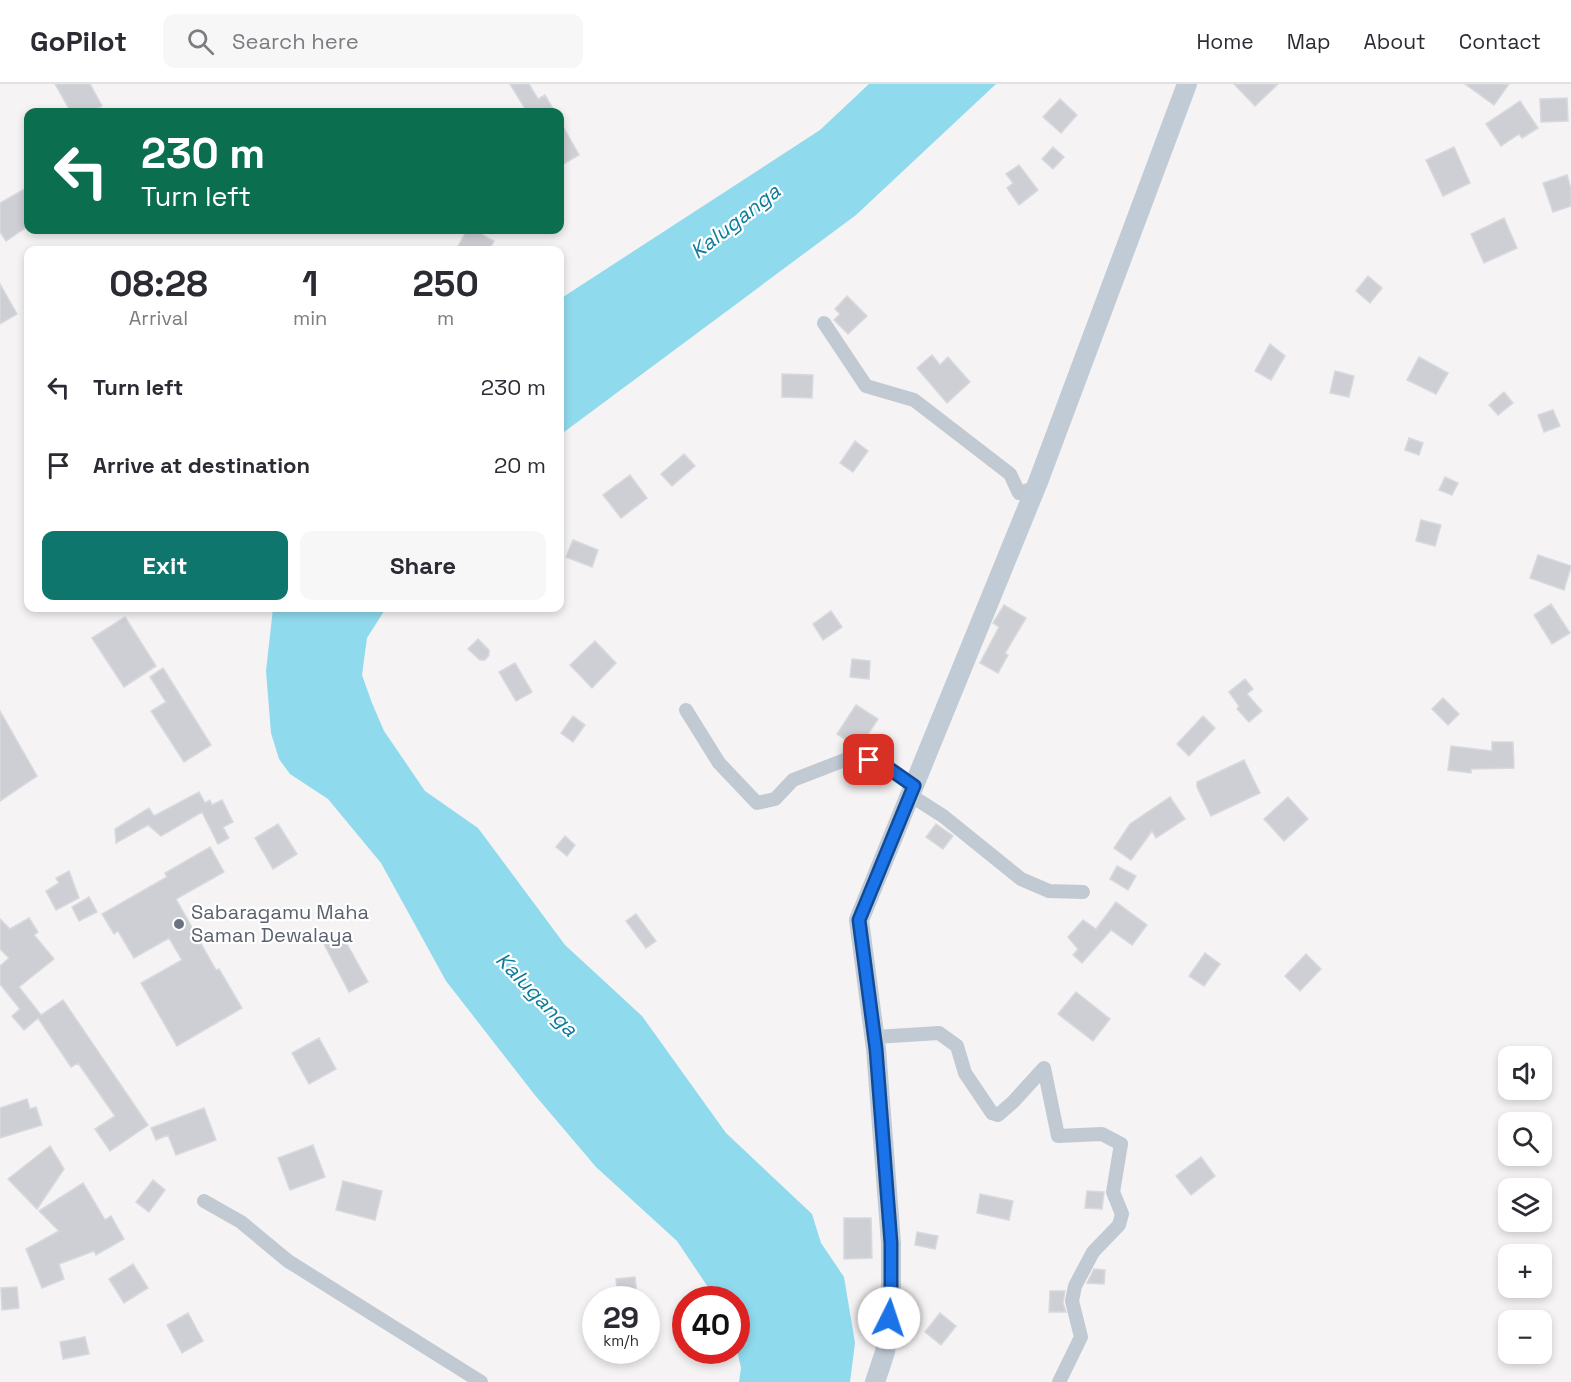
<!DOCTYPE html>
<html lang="en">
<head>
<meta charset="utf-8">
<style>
	:root { --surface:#fff; --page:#f7f7f7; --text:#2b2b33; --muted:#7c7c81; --line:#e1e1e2; --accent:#0f766e }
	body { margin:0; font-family:"Space Grotesk",sans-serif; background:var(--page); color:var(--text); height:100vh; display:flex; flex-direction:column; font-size:22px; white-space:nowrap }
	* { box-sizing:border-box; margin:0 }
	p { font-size:20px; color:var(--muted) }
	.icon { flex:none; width:33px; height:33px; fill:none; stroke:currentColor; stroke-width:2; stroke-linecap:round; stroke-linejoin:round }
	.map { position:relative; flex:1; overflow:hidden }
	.details { position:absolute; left:24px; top:162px; width:540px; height:366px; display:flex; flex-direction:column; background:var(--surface); border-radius:12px; box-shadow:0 3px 9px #0003 }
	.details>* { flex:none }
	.banner { position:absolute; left:24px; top:24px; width:540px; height:126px; border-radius:12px; box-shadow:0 3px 9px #0003; background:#0b6e4f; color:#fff; overflow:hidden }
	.fabs { position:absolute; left:1498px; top:962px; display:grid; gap:12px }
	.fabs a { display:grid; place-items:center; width:54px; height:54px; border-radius:12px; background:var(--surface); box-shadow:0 3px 9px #0003; font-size:30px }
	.speed { position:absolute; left:582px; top:1202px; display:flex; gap:12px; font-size:30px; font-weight:700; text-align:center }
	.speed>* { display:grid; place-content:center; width:78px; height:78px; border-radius:50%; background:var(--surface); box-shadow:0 3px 9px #0003; line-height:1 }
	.speed small { font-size:15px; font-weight:400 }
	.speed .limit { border:9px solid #d22; background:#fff; color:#111 }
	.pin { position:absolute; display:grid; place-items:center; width:51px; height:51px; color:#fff; margin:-26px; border-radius:12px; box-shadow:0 3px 9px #0006 }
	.me { position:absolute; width:66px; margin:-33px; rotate:4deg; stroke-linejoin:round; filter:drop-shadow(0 0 4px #0008) }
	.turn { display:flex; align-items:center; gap:21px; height:126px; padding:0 18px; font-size:27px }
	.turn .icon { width:78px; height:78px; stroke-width:2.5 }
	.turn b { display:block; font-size:42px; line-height:51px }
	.eta { display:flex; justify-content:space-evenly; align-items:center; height:102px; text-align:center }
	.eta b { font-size:36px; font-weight:800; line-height:42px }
	.primary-button { display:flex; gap:12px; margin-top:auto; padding:12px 18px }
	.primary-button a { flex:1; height:69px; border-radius:12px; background:var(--accent); color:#fff; font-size:24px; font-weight:800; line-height:69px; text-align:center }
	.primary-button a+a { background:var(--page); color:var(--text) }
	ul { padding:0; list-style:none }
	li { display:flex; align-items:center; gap:18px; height:78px; padding:0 18px }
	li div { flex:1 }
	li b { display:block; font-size:22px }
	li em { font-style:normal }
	header { display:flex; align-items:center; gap:36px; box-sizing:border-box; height:84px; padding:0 30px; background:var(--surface); border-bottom:2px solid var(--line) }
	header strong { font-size:28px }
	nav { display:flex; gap:33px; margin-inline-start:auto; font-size:21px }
	.search { width:420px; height:54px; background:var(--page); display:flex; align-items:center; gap:15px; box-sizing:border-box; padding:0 21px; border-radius:12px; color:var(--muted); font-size:22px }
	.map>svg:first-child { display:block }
	.water { fill:#90daee }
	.building { fill:#cdcfd5; stroke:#d7d9de; stroke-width:1.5 }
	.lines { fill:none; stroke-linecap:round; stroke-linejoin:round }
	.street { stroke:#c1cad2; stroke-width:14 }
	.secondary { stroke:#c1cbd6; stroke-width:20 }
	.route-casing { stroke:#114b97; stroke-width:15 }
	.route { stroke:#1a73e8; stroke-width:10 }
	.worship-dot { fill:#6b7280; stroke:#fff; stroke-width:2 }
	.labels { text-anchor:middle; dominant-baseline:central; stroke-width:4.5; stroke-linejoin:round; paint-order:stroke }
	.worship-label { font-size:20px; fill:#5b616d; stroke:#fff; text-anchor:start }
	.water-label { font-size:21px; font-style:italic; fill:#0c7c9b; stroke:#fff }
</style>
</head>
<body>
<header>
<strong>GoPilot</strong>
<div class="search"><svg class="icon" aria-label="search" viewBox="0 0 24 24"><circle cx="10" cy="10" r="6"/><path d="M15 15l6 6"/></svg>Search here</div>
<nav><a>Home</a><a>Map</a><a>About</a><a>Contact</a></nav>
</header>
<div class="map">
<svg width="1571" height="1298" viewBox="0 0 1571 1298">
	<rect width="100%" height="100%" fill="#f5f3f3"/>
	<path class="water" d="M 869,0 L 996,0 L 856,131 L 560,351 L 560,215 L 820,46 Z
		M 273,524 L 386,524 L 367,554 L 362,591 L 372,619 L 384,647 L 425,707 L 478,744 L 565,861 L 642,932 L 726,1049 L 812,1130 L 821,1159 L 844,1193 L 855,1259 L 850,1298 L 739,1298 L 741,1284 L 737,1266 L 736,1215 L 716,1215 L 677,1157 L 596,1083 L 534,1010 L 446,897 L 381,779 L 328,715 L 290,690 L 279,675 L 271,649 L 266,587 Z"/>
	<path class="building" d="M 55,0 L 90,0 L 102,22 L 90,28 L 71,28 Z
		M 510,0 L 529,0 L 538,15 L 545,11 L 555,28 L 527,28 Z
		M 1234,0 L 1278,0 L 1255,22 Z
		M 1465,0 L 1509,0 L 1494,21 Z
		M 1567,14 L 1568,37 L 1541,38 L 1540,15 Z
		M 1060,15 L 1077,31 L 1061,49 L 1043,33 Z
		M 1520,17 L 1538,44 L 1522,54 L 1519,50 L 1501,62 L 1486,40 Z
		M 560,37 L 579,71 L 560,82 Z
		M 1053,63 L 1064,73 L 1053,85 L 1042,75 Z
		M 1454,63 L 1470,99 L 1443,112 L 1426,76 Z
		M 1019,81 L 1038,106 L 1019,121 L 1007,104 L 1013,99 L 1006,90 Z
		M 1567,91 L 1571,105 L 1571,122 L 1553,128 L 1543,99 Z
		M 28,103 L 28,142 L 6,157 L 0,148 L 0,119 Z
		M 1504,134 L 1517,164 L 1484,179 L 1471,150 Z
		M 467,146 L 473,146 L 494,157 L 489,166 L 456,166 Z
		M 1368,192 L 1382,204 L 1370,219 L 1356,207 Z
		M 0,200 L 17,230 L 0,240 Z
		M 847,212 L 867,232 L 848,250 L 834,236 L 840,230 L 835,225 Z
		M 1270,260 L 1285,272 L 1271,296 L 1255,287 Z
		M 932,271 L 940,281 L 948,273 L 970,298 L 947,319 L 917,284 Z
		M 1419,273 L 1448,289 L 1436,310 L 1407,296 Z
		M 1335,287 L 1354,292 L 1349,313 L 1330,309 Z
		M 782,290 L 813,291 L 812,314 L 782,313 Z
		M 1504,308 L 1513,319 L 1498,331 L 1489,321 Z
		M 1553,326 L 1560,342 L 1544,348 L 1538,331 Z
		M 1409,354 L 1423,359 L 1419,371 L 1405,366 Z
		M 855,357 L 868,367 L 853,388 L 840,379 Z
		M 684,370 L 695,382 L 672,402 L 661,390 Z
		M 630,391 L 647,414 L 621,434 L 603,411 Z
		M 1445,393 L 1458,399 L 1452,411 L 1439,406 Z
		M 1421,436 L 1441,441 L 1435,462 L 1416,457 Z
		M 573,456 L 598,466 L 592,483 L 566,473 Z
		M 1538,471 L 1571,482 L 1564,506 L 1530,494 Z
		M 1551,520 L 1570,549 L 1552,560 L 1534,531 Z
		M 1004,521 L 1026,534 L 1005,569 L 1008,571 L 998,589 L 980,579 L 999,543 L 993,539 Z
		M 831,527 L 842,543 L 823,556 L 813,540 Z
		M 125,533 L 156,582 L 124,603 L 92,554 Z
		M 478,555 L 489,566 L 489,571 L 485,576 L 480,576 L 468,565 Z
		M 595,557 L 616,579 L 592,604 L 570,581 Z
		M 852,575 L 870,577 L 869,595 L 850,593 Z
		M 515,579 L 532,608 L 516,617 L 499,588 Z
		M 163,584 L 211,661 L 184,678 L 151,627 L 166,618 L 150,593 Z
		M 1245,595 L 1253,605 L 1247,610 L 1262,627 L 1249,638 L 1237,625 L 1239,622 L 1229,608 Z
		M 1443,614 L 1459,630 L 1448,641 L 1432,625 Z
		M 856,621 L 878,635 L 859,664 L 837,650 Z
		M 0,627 L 37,692 L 0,717 Z
		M 573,632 L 585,641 L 573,658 L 561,649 Z
		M 1203,632 L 1215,644 L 1189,672 L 1177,660 Z
		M 1492,658 L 1513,658 L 1514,684 L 1471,685 L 1471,689 L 1448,686 L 1451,662 L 1492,667 Z
		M 1244,676 L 1260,709 L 1211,732 L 1197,703 L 1197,698 Z
		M 199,708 L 205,719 L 210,716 L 212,721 L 222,716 L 233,738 L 223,743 L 229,754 L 218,760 L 202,728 L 161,752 L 148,741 L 116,759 L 115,745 L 149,724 L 154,732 Z
		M 1170,713 L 1185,735 L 1156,754 L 1152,747 L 1131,776 L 1114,764 L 1130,740 Z
		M 1288,713 L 1308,735 L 1284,757 L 1264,735 Z
		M 278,740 L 297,770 L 273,785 L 255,754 Z
		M 936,740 L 953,752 L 943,765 L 926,753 Z
		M 565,752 L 575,761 L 567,772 L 556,763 Z
		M 210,763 L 224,788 L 176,815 L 216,886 L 219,885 L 242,924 L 177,962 L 141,899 L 182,876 L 169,854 L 134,874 L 118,847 L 114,850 L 102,830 L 167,793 L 165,789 Z
		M 1117,782 L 1136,792 L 1128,806 L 1110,795 Z
		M 69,787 L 79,814 L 56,826 L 46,807 L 59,799 L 56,794 Z
		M 89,813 L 97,828 L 79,837 L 72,823 Z
		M 1116,818 L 1147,841 L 1132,861 L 1111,846 L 1082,879 L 1073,871 L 1078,865 L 1068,853 L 1083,836 L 1096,845 Z
		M 636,830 L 656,857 L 646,864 L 626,837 Z
		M 29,834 L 38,848 L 34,851 L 54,875 L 19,903 L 41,931 L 63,916 L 148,1041 L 110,1067 L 95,1045 L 115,1032 L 78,979 L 71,983 L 38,934 L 24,946 L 12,932 L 20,925 L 0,900 L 0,882 L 9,874 L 0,865 L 0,835 L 10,845 Z
		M 342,851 L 368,898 L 349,908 L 324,860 Z
		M 1205,869 L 1220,880 L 1204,902 L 1189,892 Z
		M 1306,870 L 1321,885 L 1300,907 L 1285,892 Z
		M 1076,908 L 1110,935 L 1093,957 L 1058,930 Z
		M 319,954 L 336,985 L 309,1000 L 292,969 Z
		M 27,1015 L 30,1025 L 36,1023 L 42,1041 L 0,1054 L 0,1024 Z
		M 204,1024 L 216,1056 L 176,1071 L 168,1051 L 156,1056 L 151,1044 Z
		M 313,1061 L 325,1093 L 290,1106 L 278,1074 Z
		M 50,1062 L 64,1085 L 37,1125 L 8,1095 Z
		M 1201,1073 L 1215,1092 L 1191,1111 L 1176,1092 Z
		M 153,1096 L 165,1106 L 149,1128 L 136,1118 Z
		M 343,1097 L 382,1107 L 375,1136 L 336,1126 Z
		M 83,1099 L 105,1136 L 111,1132 L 124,1155 L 96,1171 L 94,1167 L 59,1180 L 64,1195 L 42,1204 L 26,1165 L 59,1147 L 39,1127 Z
		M 1087,1107 L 1104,1108 L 1102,1125 L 1085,1124 Z
		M 980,1110 L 1013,1117 L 1009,1136 L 977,1129 Z
		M 844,1134 L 871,1134 L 872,1174 L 844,1175 Z
		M 917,1148 L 938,1152 L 935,1165 L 915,1161 Z
		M 133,1180 L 148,1204 L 124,1219 L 109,1195 Z
		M 1094,1185 L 1105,1186 L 1104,1200 L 1087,1199 Z
		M 635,1193 L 637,1211 L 618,1213 L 616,1195 Z
		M 17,1203 L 19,1224 L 2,1226 L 1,1204 Z
		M 1050,1207 L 1065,1207 L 1063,1219 L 1066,1228 L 1049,1228 Z
		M 188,1229 L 203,1257 L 182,1269 L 167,1241 Z
		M 940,1229 L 956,1242 L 941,1261 L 925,1248 Z
		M 85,1253 L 89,1270 L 63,1275 L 60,1258 Z"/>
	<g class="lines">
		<path class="street" d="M 824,239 L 866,302 L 914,316 L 1010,390 L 1019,409 L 1035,404
			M 686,626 L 719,679 L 757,719 L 775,715 L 793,696 L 855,672 L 884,681 L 914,702
			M 910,711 L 943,732 L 1021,795 L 1049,807 L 1083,808
			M 875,953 L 939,949 L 957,962 L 965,989 L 992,1029 L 998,1031 L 1013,1018 L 1044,984 L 1058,1052 L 1102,1050 L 1121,1060 L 1113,1108 L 1122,1130 L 1119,1141 L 1093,1168 L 1075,1202 L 1072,1217 L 1081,1253 L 1059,1298
			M 204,1117 L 241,1138 L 288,1177 L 481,1298"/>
		<path class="secondary" d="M 875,1298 L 885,1268 L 891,1217 L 891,1159 L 876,965 L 859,836 L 1038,398 L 1187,0"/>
	</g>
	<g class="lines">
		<g class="route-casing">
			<path id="route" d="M 869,676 L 884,681 L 914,702 L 859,836 L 876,965 L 891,1159 L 891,1217 L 889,1234"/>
		</g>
		<use href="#route" class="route"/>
	</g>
	<circle class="worship-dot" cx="179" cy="840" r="6"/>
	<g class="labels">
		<g class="worship-label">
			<text x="191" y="828">Sabaragamu Maha<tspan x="191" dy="23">Saman Dewalaya</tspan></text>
		</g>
		<g class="water-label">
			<text transform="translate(735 137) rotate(-38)">Kaluganga</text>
			<text transform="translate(537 910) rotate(46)">Kaluganga</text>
		</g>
	</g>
</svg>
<div class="fabs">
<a><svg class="icon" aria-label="sound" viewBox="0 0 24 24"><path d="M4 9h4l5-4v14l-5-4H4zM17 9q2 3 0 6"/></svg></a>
<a><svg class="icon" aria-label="search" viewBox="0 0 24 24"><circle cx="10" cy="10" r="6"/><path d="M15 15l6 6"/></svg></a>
<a><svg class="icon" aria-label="layers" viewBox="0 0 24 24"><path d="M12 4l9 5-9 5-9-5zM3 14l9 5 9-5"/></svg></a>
<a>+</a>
<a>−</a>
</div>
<div class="speed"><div>29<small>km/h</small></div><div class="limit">40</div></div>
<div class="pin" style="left:869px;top:676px;background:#d93025"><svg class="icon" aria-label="arrive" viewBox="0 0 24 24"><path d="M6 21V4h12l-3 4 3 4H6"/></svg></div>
<svg class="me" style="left:889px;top:1234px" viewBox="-20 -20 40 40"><circle r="19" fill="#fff"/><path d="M0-13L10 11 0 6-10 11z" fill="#1a73e8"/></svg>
<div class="banner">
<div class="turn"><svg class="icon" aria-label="left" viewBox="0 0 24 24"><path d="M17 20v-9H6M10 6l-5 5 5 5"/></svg><div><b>230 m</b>Turn left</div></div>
</div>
<section class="details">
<div class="eta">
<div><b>08:28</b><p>Arrival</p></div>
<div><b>1</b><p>min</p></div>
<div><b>250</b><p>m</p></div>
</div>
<ul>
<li><svg class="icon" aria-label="left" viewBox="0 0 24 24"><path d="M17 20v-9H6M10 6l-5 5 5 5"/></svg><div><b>Turn left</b></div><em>230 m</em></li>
<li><svg class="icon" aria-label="arrive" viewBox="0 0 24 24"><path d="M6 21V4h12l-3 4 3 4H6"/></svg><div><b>Arrive at destination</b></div><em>20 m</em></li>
</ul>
<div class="primary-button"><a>Exit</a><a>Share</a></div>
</section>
</div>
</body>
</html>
